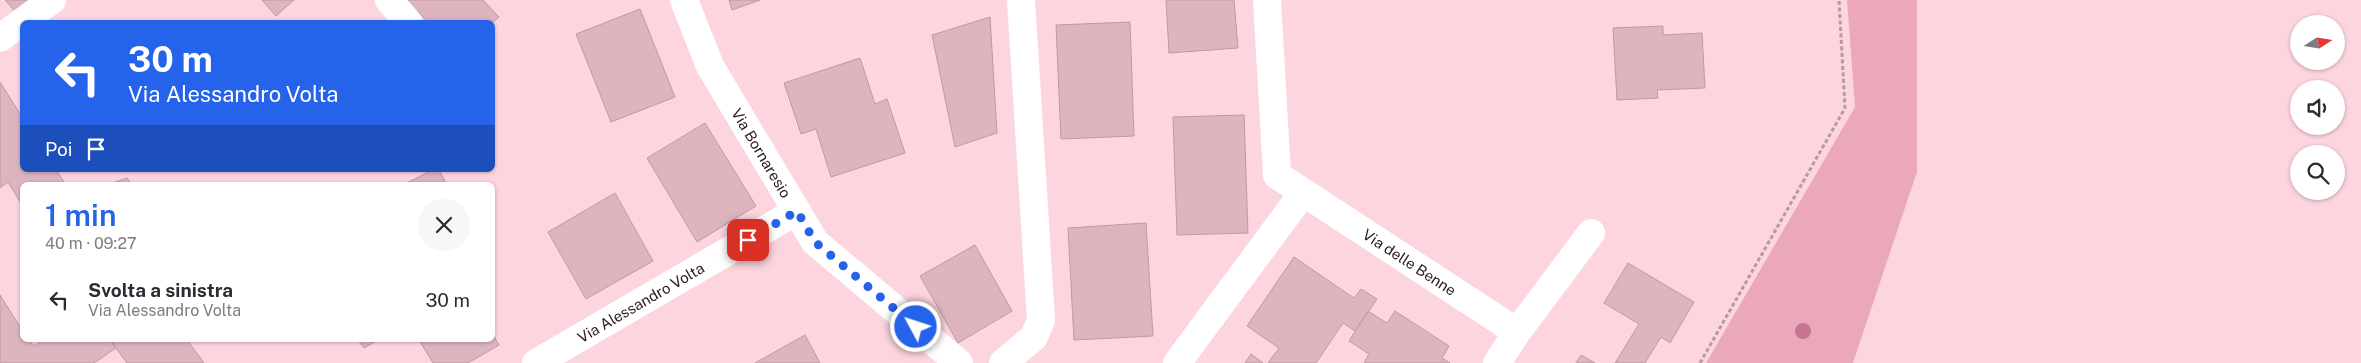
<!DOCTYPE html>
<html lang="it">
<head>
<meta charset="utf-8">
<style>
	:root { --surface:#fff; --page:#f7f7f7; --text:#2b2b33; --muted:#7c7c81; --accent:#2563eb }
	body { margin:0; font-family:"Public Sans",sans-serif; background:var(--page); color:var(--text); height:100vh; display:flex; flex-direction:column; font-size:19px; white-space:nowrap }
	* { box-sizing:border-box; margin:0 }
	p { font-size:16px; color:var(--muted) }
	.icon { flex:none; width:28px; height:28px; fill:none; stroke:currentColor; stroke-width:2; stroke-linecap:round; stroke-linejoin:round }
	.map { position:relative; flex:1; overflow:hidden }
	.side { position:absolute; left:20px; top:182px; width:475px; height:160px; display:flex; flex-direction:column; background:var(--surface); border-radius:8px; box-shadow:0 1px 4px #0004 }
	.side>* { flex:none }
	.top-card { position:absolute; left:20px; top:20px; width:475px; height:152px; border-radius:8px; box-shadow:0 1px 4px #0004; background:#2563eb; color:#fff; overflow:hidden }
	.needle { width:32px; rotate:78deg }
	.controls { position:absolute; left:2290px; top:15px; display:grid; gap:10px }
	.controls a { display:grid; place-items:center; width:55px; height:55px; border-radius:50%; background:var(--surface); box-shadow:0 1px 4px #0004; font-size:25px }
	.pin { position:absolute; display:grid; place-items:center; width:42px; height:42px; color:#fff; margin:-21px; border-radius:10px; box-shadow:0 2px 8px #0006 }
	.me { position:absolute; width:55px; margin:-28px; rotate:310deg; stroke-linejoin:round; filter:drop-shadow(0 0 4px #0008) }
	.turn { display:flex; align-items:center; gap:18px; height:105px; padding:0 25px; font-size:22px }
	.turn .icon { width:65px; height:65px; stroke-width:2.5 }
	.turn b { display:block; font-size:35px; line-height:42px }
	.then { display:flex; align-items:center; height:48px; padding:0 25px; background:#0003; gap:10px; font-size:19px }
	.round { display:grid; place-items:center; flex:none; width:52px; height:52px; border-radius:26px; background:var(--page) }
	.head { display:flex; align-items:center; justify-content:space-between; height:85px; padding:0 25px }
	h1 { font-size:30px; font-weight:600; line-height:38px; color:var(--accent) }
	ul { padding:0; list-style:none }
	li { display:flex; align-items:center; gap:15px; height:65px; padding:0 25px }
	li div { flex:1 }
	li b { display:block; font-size:19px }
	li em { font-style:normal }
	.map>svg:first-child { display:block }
	.green { fill:#eca8bb }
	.building { fill:#dcb5bf; stroke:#bf99a3 }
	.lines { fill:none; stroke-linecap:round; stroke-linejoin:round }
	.path { stroke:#b899a1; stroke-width:3; stroke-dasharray:4 2.5; stroke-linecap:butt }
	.street { stroke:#fff; stroke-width:28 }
	.tree { fill:#c37591 }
	.route { stroke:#2563eb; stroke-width:9; stroke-dasharray:0 16.2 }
	.labels { text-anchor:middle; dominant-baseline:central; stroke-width:4.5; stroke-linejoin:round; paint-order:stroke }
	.street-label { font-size:15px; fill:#2a1c20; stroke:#fdd5df }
</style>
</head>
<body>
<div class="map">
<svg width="2361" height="363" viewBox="0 0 2361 363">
	<rect width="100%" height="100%" fill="#fdd5df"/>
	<path class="green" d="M 1847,0 L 1917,0 L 1917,172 L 1853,363 L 1706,363 L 1855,107 Z"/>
	<path class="building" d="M 5,0 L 39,0 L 20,17 Z
		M 262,0 L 294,0 L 276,16 Z
		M 406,0 L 483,0 L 499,17 L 492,23 L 428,22 Z
		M 729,0 L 760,0 L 732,10 Z
		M 1166,0 L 1234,0 L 1238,48 L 1169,53 Z
		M 640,9 L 675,97 L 611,122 L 576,34 Z
		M 990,17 L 997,133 L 955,147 L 932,35 Z
		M 1130,22 L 1134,136 L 1061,139 L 1056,25 Z
		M 1663,26 L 1663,35 L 1702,33 L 1705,88 L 1657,90 L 1658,98 L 1617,100 L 1613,28 Z
		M 860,58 L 875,104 L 887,99 L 905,153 L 831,177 L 816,129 L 801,134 L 784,83 Z
		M 0,82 L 22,117 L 22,170 L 56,170 L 66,185 L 22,185 L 22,205 L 8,182 L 0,188 Z
		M 1244,115 L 1248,233 L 1177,235 L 1173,117 Z
		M 705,123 L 756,206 L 697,242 L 647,158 Z
		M 432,170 L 439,170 L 447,185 L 403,185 Z
		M 127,178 L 132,185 L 107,185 Z
		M 615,193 L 653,261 L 586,299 L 548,232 Z
		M 1146,223 L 1153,336 L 1074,340 L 1068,228 Z
		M 975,245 L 1012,311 L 958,343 L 920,276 Z
		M 1294,257 L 1354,298 L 1361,289 L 1377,299 L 1355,331 L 1343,323 L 1316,363 L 1268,363 L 1279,348 L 1247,326 Z
		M 1628,263 L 1694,302 L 1670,343 L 1661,337 L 1645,363 L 1615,363 L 1639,324 L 1604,303 Z
		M 0,295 L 22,330 L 22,340 L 29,340 L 34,346 L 43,340 L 110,340 L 116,348 L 94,363 L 0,363 Z
		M 1368,311 L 1387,323 L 1395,311 L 1449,346 L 1442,358 L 1450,363 L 1364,363 L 1369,354 L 1349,341 Z
		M 492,333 L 499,345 L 468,363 L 433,363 L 419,340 L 492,340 Z
		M 805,335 L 820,363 L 755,363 Z
		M 110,340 L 187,340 L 204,363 L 127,363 Z
		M 358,340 L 378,340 L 364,348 Z
		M 1251,354 L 1263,363 L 1245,363 Z
		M 1581,355 L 1595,363 L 1576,363 Z"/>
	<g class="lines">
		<path class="path" d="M 1700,363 L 1845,108 L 1839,0"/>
		<g class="street">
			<path d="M 389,0 L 408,22"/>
			<path id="s1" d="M 684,0 L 710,66 L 815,242 L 959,363"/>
			<path id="s2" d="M 1267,0 L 1277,175 L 1517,332 L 1497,363"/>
			<path d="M 0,38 L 52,0"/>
			<path d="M 1517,332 L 1591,233"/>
			<path id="s3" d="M 536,363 L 797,211"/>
			<path d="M 1003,363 L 1034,337 L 1041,320 L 1021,0"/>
			<path d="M 1177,363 L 1303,193"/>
		</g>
	</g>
	<circle class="tree" cx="1803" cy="331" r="8"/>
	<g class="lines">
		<path class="route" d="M 748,240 L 797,211 L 815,242 L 916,327"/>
	</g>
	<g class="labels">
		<g class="street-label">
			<text stroke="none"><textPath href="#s1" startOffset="172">Via Bornaresio</textPath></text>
			<text stroke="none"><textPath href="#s2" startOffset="334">Via delle Benne</textPath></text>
			<text stroke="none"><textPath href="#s3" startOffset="121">Via Alessandro Volta</textPath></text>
		</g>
	</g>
</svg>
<div class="controls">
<a><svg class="needle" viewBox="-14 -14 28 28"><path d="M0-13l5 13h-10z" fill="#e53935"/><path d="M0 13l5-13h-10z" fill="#7c7c81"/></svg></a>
<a><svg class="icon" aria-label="sound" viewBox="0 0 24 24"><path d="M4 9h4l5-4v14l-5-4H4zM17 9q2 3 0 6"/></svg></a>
<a><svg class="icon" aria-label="search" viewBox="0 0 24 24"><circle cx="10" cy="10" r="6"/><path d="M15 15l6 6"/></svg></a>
</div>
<div class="pin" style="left:748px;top:240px;background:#d93025"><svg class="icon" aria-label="arrive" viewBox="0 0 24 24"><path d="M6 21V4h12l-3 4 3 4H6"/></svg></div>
<svg class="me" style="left:916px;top:327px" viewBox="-20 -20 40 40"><circle r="17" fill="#2563eb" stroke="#fff" stroke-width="3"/><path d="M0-11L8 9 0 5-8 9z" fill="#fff"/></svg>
<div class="top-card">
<div class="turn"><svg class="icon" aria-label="left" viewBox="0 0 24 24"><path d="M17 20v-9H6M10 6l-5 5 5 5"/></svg><div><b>30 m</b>Via Alessandro Volta</div></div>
<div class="then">Poi<svg class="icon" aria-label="arrive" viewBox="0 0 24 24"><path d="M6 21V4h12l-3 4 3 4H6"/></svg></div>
</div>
<section class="side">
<div class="head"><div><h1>1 min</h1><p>40 m · 09:27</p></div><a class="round"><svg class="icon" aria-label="close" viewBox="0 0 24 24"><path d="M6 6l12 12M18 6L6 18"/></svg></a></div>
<ul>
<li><svg class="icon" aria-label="left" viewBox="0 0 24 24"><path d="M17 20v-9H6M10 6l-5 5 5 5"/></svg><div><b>Svolta a sinistra</b><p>Via Alessandro Volta</p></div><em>30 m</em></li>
</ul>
</section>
</div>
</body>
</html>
